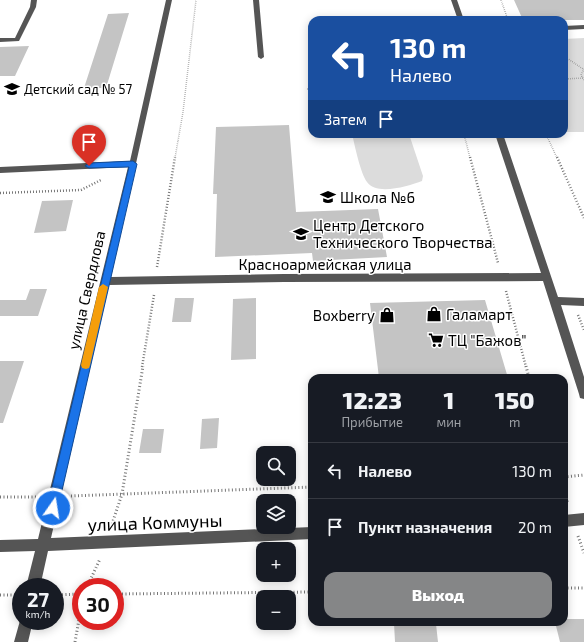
<!DOCTYPE html>
<html lang="ru">
<head>
<meta charset="utf-8">
<style>
	:root { --surface:#171b24; --page:#20242c; --text:#f1f3f6; --muted:#9ea1a6; --line:#363941; --accent:#858687 }
	body { margin:0; font-family:"Exo 2",sans-serif; background:var(--page); color:var(--text); height:100vh; display:flex; flex-direction:column; font-size:15px; white-space:nowrap }
	* { box-sizing:border-box; margin:0 }
	p { font-size:13px; color:var(--muted) }
	.icon { flex:none; width:22px; height:22px; fill:none; stroke:currentColor; stroke-width:2; stroke-linecap:round; stroke-linejoin:round }
	.map { position:relative; flex:1; overflow:hidden }
	.panel { position:absolute; left:308px; top:374px; width:260px; height:252px; display:flex; flex-direction:column; background:var(--surface); border-radius:12px; box-shadow:0 2px 10px #0003 }
	.panel>* { flex:none }
	.guide { position:absolute; left:308px; top:16px; width:260px; height:122px; border-radius:12px; box-shadow:0 2px 10px #0003; background:#1a4fa0; color:#fff; overflow:hidden }
	.buttons { position:absolute; left:256px; top:446px; display:grid; gap:8px }
	.buttons a { display:grid; place-items:center; width:40px; height:40px; border-radius:8px; background:var(--surface); box-shadow:0 2px 10px #0003; font-size:20px }
	.speed { position:absolute; left:12px; top:578px; display:flex; gap:8px; font-size:20px; font-weight:700; text-align:center }
	.speed>* { display:grid; place-content:center; width:52px; height:52px; border-radius:50%; background:var(--surface); box-shadow:0 2px 10px #0003; line-height:1 }
	.speed small { font-size:10px; font-weight:400 }
	.speed .limit { border:6px solid #d22; background:#fff; color:#111 }
	.pin { position:absolute; display:grid; place-items:center; width:34px; height:34px; color:#fff; margin:-41px -17px; border-radius:50% 50% 50% 0; rotate:-45deg; box-shadow:0 0 4px #0007 }
	.pin .icon { rotate:45deg }
	.me { position:absolute; width:44px; margin:-22px; rotate:13deg; stroke-linejoin:round; filter:drop-shadow(0 0 3px #0008) }
	.turn { display:flex; align-items:center; gap:14px; height:84px; padding:0 16px; font-size:18px }
	.turn .icon { width:52px; height:52px; stroke-width:2.5 }
	.turn b { display:block; font-size:28px; line-height:34px }
	.then { display:flex; align-items:center; height:38px; padding:0 16px; background:#0003; gap:8px; font-size:15px }
	.eta { display:flex; justify-content:space-evenly; align-items:center; height:68px; text-align:center }
	.eta b { font-size:24px; font-weight:800; line-height:28px }
	.button { display:flex; gap:8px; margin-top:auto; padding:8px 16px }
	.button a { flex:1; height:46px; border-radius:12px; background:var(--accent); color:#fff; font-size:16px; font-weight:800; line-height:46px; text-align:center }
	ul { padding:0; list-style:none }
	li { display:flex; align-items:center; gap:12px; height:56px; padding:0 16px; border-top:1px solid var(--line) }
	li div { flex:1 }
	li b { display:block; font-size:15px }
	li em { font-style:normal }
	.map>svg:first-child { display:block }
	.green { fill:#dcdcdc }
	.building { fill:#c4c4c4 }
	.lines { fill:none; stroke-linecap:round; stroke-linejoin:round }
	.path-far2 { stroke:#777; stroke-width:1.5; stroke-dasharray:0.5 1.5; stroke-linecap:butt }
	.path-far1 { stroke:#777; stroke-width:2.5; stroke-dasharray:1 2; stroke-linecap:butt }
	.path { stroke:#777; stroke-width:3; stroke-dasharray:1 2.5; stroke-linecap:butt }
	.minor { fill:#555; fill-rule:evenodd }
	.route { fill:#1a73e8; stroke:#114b97 }
	.slow { fill:#f59e0b }
	.labels { text-anchor:middle; dominant-baseline:central; stroke-width:3; stroke-linejoin:round; paint-order:stroke }
	.far-poi-label { font-size:13px; fill:#000; stroke:#fff; text-anchor:start }
	.poi-label { font-size:15px; fill:#000; stroke:#fff; text-anchor:start }
	.street-label { font-size:15px; fill:#000; stroke:#fff }
	.near-street-label { font-size:18px; fill:#000; stroke:#fff }
</style>
</head>
<body>
<div class="map">
<svg width="584" height="642" viewBox="0 0 584 642">
	<rect width="100%" height="100%" fill="#fff"/>
	<path class="green" d="M 584,38 L 584,132 L 564,132 L 564,39 Z
		M 352,134 L 409,134 L 423,176 L 422,181 C 409,186 376,196 367,182 C 360,172 355,146 352,134 Z"/>
	<path class="building" d="M 514,0 L 584,0 L 584,20 L 523,20 Z
		M 129,13 L 106,88 L 84,88 L 108,14 Z
		M 29,46 L 15,76 L 0,76 L 0,47 Z
		M 289,125 L 296,212 L 378,209 L 387,257 L 313,261 L 312,253 L 215,257 L 217,194 L 213,194 L 216,127 Z
		M 73,200 L 66,231 L 34,233 L 42,201 Z
		M 30,289 L 47,289 L 38,316 L 0,316 L 0,300 L 26,300 Z
		M 175,298 L 194,298 L 191,322 L 172,322 Z
		M 256,298 L 256,359 L 231,360 L 233,299 Z
		M 485,300 L 508,378 L 379,378 L 370,303 Z
		M 0,361 L 24,361 L 3,423 L 0,423 Z
		M 219,418 L 217,448 L 200,449 L 202,419 Z
		M 143,429 L 164,429 L 161,453 L 139,453 Z
		M 564,619 L 584,619 L 584,642 L 560,642 L 555,622 L 564,622 Z
		M 394,623 L 436,624 L 438,642 L 395,642 Z"/>
	<g class="lines">
		<path class="path-far2" d="M 501,0 L 508,20
			M 564,56 L 583,69
			M 584,69 L 581,75 L 584,80
			M 564,79 L 583,78
			M 307,89 L 312,89
			M 464,134 L 470,158
			M 546,134 L 557,158
			M 175,158 L 183,112 L 196,0"/>
		<path class="path-far1" d="M 470,157 L 498,263
			M 557,157 L 584,218
			M 0,193 L 81,190 L 101,180
			M 157,267 L 175,157
			M 506,291 L 526,367
			M 578,315 L 584,330
			M 142,367 L 154,295"/>
		<path class="path" d="M 526,366 L 529,378
			M 564,477 L 584,475
			M 564,491 L 568,504
			M 71,496 L 312,487
			M 0,497 L 38,497
			M 112,524 L 122,494 L 143,366
			M 578,536 L 584,553
			M 87,587 L 100,559
			M 564,588 L 584,588
			M 115,594 L 312,592
			M 0,595 L 19,595
			M 55,595 L 81,594
			M 75,642 L 81,608"/>
		<path class="minor" d="M 31,0 L 37,0 L 36,7 L 19,41 L 0,42 L 0,38 L 15,38 L 30,7 Z
			M 166,0 L 172,0 L 111,277 L 284,274 L 541,273 L 495,134 L 503,134 L 558,297 L 584,298 L 584,306 L 561,305 L 584,377 L 584,399 L 580,398 L 579,394 L 543,281 L 284,282 L 109,285 L 51,538 L 312,527 L 312,539 L 48,551 L 40,587 L 26,587 L 35,551 L 0,552 L 0,540 L 38,539 L 128,167 L 0,173 L 0,167 L 130,161 Z
			M 253,0 L 259,0 L 264,57 L 261,59 L 258,57 Z
			M 451,0 L 457,0 L 464,20 L 458,20 Z
			M 584,25 L 584,29 L 564,30 L 564,26 Z
			M 584,513 L 584,525 L 564,527 L 564,515 Z
			M 21,617 L 21,621 L 33,621 L 28,642 L 14,642 Z"/>
	</g>
	<path class="route" d="M 133,161 L 137,164 L 58,508 L 57,512 L 53,514 L 49,512 L 47,508 L 129,167 L 89,168 L 85,166 L 89,163 Z"/>
	<path class="slow" d="M 103,284 L 108,287 L 90,365 L 89,368 L 86,369 L 82,368 L 81,365 L 99,287 Z"/>
	<defs>
		<g id="school-bare" transform="scale(1.2)"><path d="M0-5L7-2L0 1L-7-2ZM-4 1L0 2.5L4 1V4Q0 6-4 4Z" fill="#000" stroke="#fff" stroke-width="2.5" paint-order="stroke"/></g>
		<g id="shop-bare" transform="scale(1.2)"><path d="M-5-2.5h2.3a2.7 3.5 0 0 1 5.4 0H5L5.5 6h-11ZM-1.5-2.5h3a1.5 2.3 0 0 0-3 0Z" fill="#000" stroke="#fff" stroke-width="2.5" paint-order="stroke"/></g>
		<g id="supermarket-bare" transform="scale(1.2)"><path d="M-6-5.5h2.5l.6 2H6L4.5 2H-2.5L-4.4-4H-6ZM-1.5 3.2a1.3 1.3 0 1 0 .1 0ZM3 3.2a1.3 1.3 0 1 0 .1 0Z" fill="#000" stroke="#fff" stroke-width="2.5" paint-order="stroke"/></g>
	</defs>
	<g fill-rule="evenodd">
		<use href="#school-bare" x="12" y="89"/>
		<use href="#school-bare" x="328" y="197"/>
		<use href="#school-bare" x="301" y="234"/>
		<use href="#shop-bare" x="434" y="314"/>
		<use href="#shop-bare" x="387" y="315"/>
		<use href="#supermarket-bare" x="436" y="340"/>
	</g>
	<g class="labels">
		<g class="far-poi-label">
			<text x="24" y="89">Детский сад № 57</text>
		</g>
		<g class="poi-label">
			<text x="340" y="197">Школа №6</text>
			<text x="313" y="225">Центр Детского<tspan x="313" dy="17">Технического Творчества</tspan></text>
			<text x="446" y="314">Галамарт</text>
			<text x="375" y="315" text-anchor="end">Boxberry</text>
			<text x="448" y="340">ТЦ "Бажов"</text>
		</g>
		<g class="street-label">
			<text x="325" y="264">Красноармейская улица</text>
			<text transform="translate(86 290) rotate(-77)">улица Свердлова</text>
		</g>
		<g class="near-street-label">
			<text transform="translate(155 522) rotate(-2)">улица Коммуны</text>
		</g>
	</g>
</svg>
<div class="buttons">
<a><svg class="icon" aria-label="search" viewBox="0 0 24 24"><circle cx="10" cy="10" r="6"/><path d="M15 15l6 6"/></svg></a>
<a><svg class="icon" aria-label="layers" viewBox="0 0 24 24"><path d="M12 4l9 5-9 5-9-5zM3 14l9 5 9-5"/></svg></a>
<a>+</a>
<a>−</a>
</div>
<div class="speed"><div>27<small>km/h</small></div><div class="limit">30</div></div>
<div class="pin" style="left:89px;top:166px;background:#d93025"><svg class="icon" aria-label="arrive" viewBox="0 0 24 24"><path d="M6 21V4h12l-3 4 3 4H6"/></svg></div>
<svg class="me" style="left:53px;top:508px" viewBox="-20 -20 40 40"><circle r="17" fill="#1a73e8" stroke="#fff" stroke-width="3"/><path d="M0-11L8 9 0 5-8 9z" fill="#fff"/></svg>
<div class="guide">
<div class="turn"><svg class="icon" aria-label="left" viewBox="0 0 24 24"><path d="M17 20v-9H6M10 6l-5 5 5 5"/></svg><div><b>130 m</b>Налево</div></div>
<div class="then">Затем<svg class="icon" aria-label="arrive" viewBox="0 0 24 24"><path d="M6 21V4h12l-3 4 3 4H6"/></svg></div>
</div>
<section class="panel">
<div class="eta">
<div><b>12:23</b><p>Прибытие</p></div>
<div><b>1</b><p>мин</p></div>
<div><b>150</b><p>m</p></div>
</div>
<ul>
<li><svg class="icon" aria-label="left" viewBox="0 0 24 24"><path d="M17 20v-9H6M10 6l-5 5 5 5"/></svg><div><b>Налево</b></div><em>130 m</em></li>
<li><svg class="icon" aria-label="arrive" viewBox="0 0 24 24"><path d="M6 21V4h12l-3 4 3 4H6"/></svg><div><b>Пункт назначения</b></div><em>20 m</em></li>
</ul>
<div class="button"><a>Выход</a></div>
</section>
</div>
</body>
</html>
